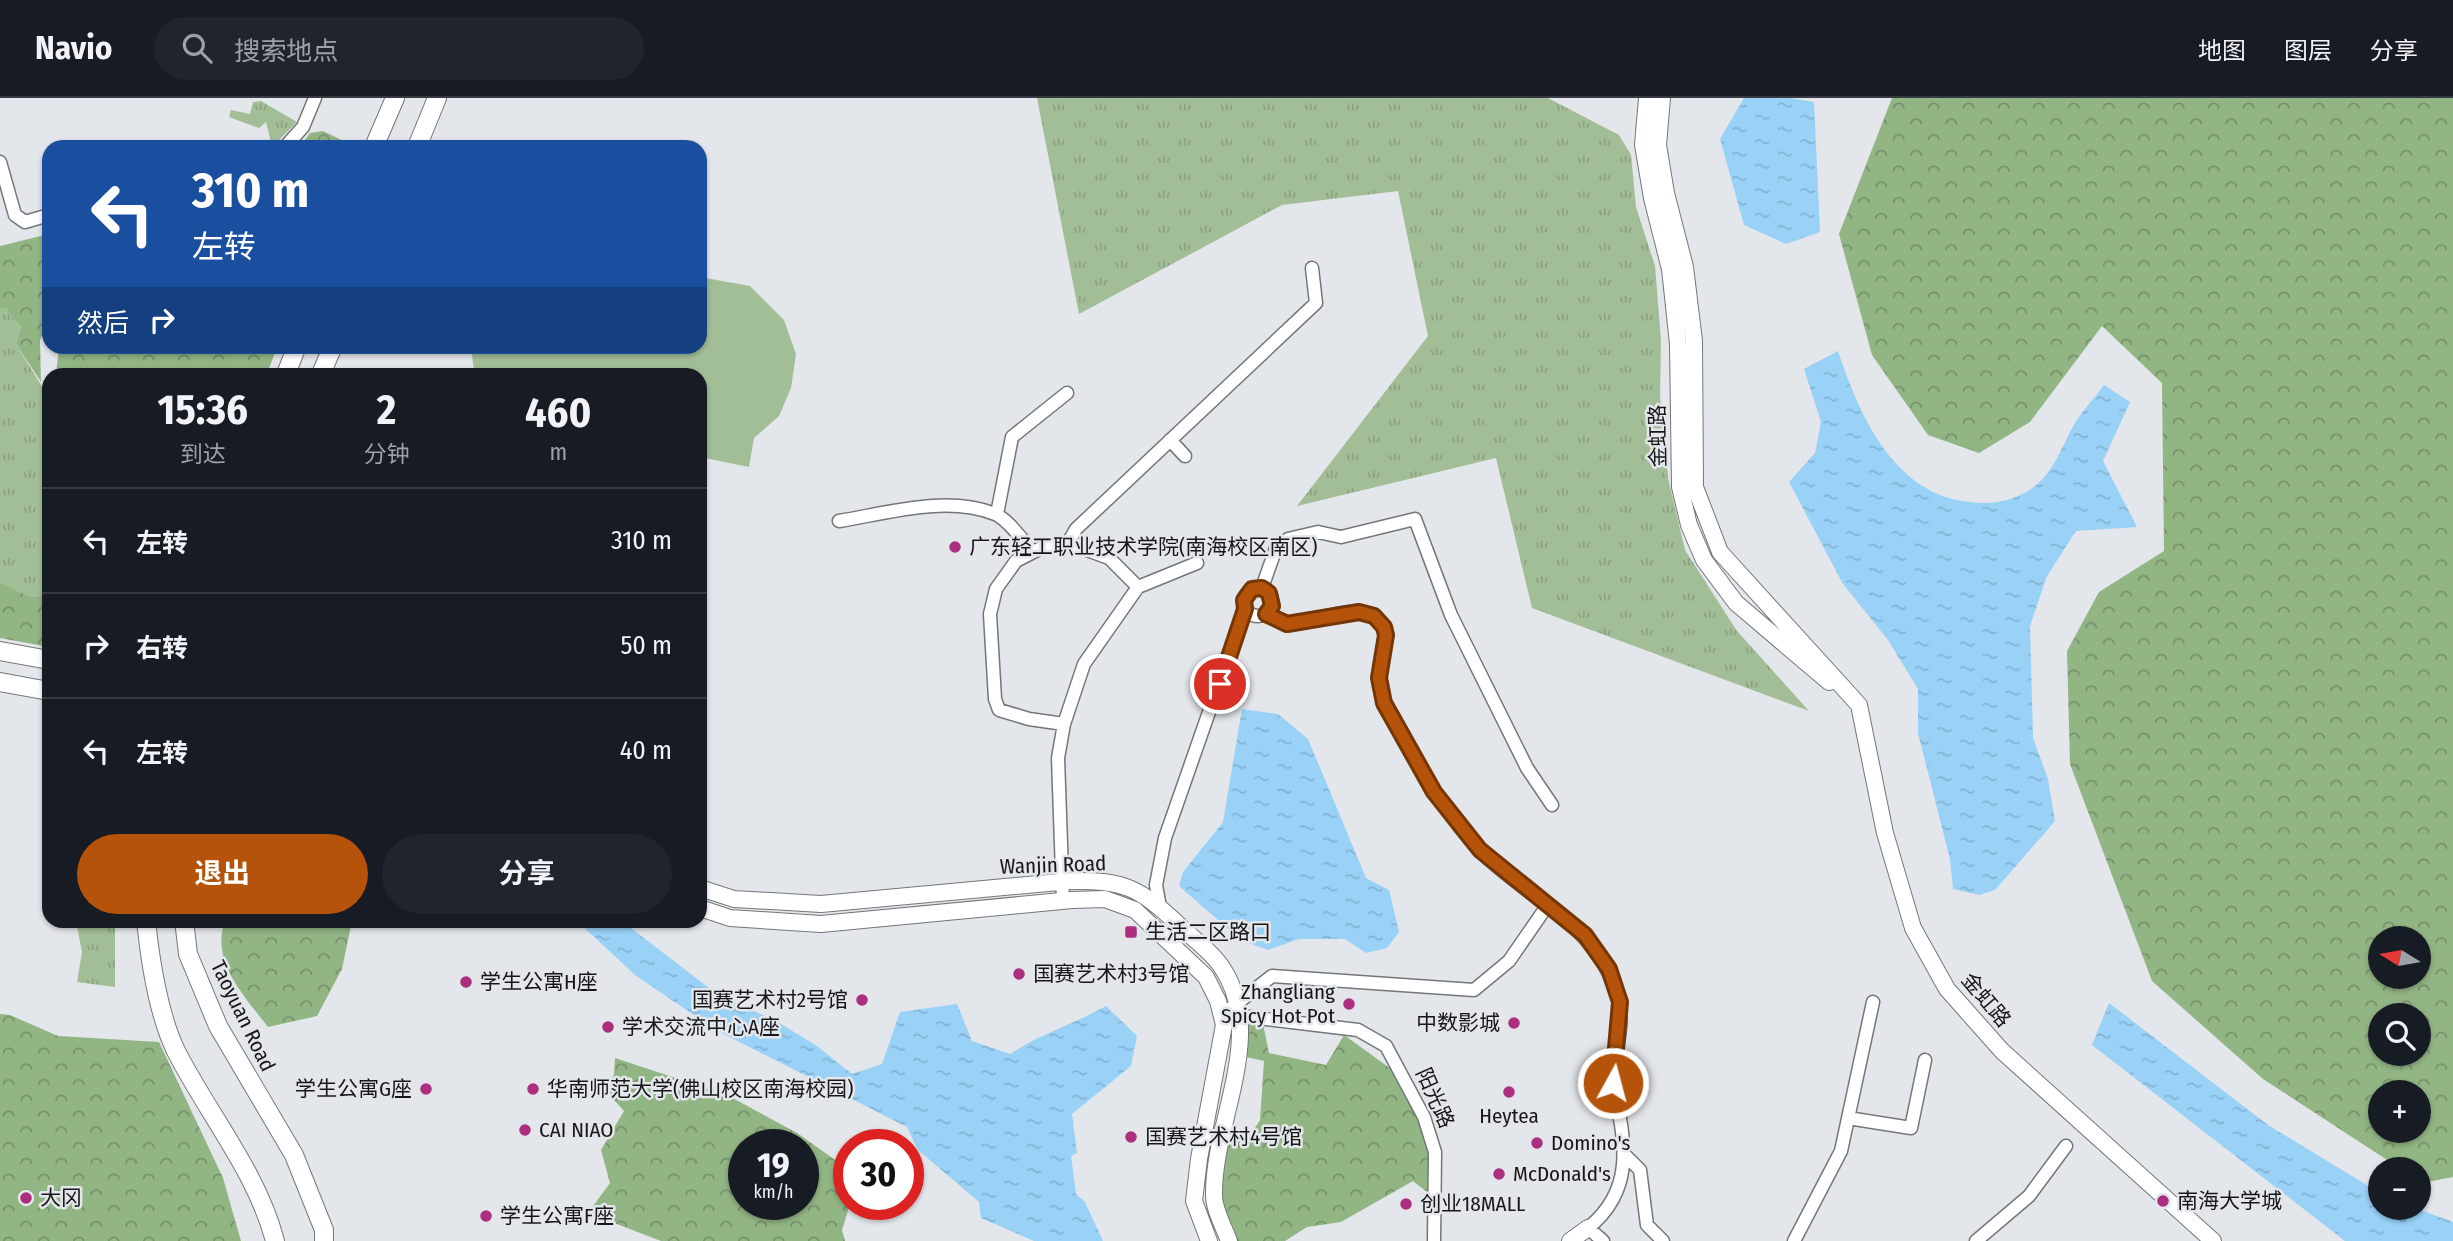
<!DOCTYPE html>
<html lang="zh">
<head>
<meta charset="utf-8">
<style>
	:root { --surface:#171b24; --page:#20242c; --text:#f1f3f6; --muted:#9ea1a6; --line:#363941; --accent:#b45309 }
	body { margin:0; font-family:"Fira Sans Condensed","Noto Sans SC",sans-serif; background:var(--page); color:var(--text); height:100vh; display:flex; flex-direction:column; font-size:26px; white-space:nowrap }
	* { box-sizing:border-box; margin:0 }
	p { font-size:23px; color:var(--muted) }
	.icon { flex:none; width:38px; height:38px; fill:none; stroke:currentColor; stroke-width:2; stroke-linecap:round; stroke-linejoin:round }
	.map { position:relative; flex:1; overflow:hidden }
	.sheet { position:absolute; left:42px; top:270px; width:665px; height:560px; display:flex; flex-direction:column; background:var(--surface); border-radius:21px; box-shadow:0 2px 5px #0004 }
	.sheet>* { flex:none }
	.banner { position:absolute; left:42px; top:42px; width:665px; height:214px; border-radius:21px; box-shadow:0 2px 5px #0004; background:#1a4fa0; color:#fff; overflow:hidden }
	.needle { width:46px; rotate:281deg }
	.fabs { position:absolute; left:2368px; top:828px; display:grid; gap:14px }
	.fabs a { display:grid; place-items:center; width:63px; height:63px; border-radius:50%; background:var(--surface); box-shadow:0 2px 5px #0004; font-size:35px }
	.speed { position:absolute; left:728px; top:1031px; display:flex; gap:14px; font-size:35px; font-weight:700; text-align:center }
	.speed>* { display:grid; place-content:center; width:91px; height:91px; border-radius:50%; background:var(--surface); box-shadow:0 2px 5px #0004; line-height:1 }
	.speed small { font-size:18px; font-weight:400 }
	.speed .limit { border:10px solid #d22; background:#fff; color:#111 }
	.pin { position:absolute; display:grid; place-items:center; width:60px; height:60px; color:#fff; margin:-30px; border:4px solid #fff; border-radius:50%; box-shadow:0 2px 7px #0007 }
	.me { position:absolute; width:77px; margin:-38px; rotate:7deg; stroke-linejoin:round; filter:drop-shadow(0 0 5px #0008) }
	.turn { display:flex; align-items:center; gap:24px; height:147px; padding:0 35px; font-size:32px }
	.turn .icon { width:91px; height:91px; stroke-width:2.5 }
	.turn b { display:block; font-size:49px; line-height:60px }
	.then { display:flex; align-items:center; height:66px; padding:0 35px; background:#0003; gap:14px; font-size:26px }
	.eta { display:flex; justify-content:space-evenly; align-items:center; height:119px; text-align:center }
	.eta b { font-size:42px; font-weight:700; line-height:49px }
	.button { display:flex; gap:14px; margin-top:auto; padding:14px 35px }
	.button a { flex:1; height:80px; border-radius:42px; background:var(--accent); color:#fff; font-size:28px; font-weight:700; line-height:80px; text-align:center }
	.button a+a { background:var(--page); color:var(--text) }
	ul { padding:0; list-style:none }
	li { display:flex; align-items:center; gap:21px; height:105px; padding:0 35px; border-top:2px solid var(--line) }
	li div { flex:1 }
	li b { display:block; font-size:26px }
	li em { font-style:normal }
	header { display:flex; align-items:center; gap:42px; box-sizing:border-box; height:98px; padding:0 35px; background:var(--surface); border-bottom:2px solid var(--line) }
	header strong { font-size:33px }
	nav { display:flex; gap:38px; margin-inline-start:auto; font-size:24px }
	.search { width:490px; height:63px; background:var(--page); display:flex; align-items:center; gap:18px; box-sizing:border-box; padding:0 24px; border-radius:38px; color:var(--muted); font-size:26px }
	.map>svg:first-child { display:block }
	.grass { fill:url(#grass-tufts) }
	.forest { fill:url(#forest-crowns); fill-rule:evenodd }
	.pitch { fill:#a2be97 }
	.water { fill:url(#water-ripples) }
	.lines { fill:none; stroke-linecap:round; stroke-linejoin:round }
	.minor-casing { stroke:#74767a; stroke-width:15 }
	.tertiary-casing { stroke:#74767a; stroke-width:18 }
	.secondary-casing { stroke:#74767a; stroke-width:20 }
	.minor { stroke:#fff; stroke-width:12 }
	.tertiary { stroke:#fff; stroke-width:16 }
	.secondary { stroke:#fff; stroke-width:18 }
	.route-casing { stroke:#753606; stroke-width:18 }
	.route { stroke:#b45309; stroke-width:12 }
	.poi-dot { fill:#ab2e7f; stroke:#e3e6ea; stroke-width:2.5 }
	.labels { text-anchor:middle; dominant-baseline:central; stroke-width:5; stroke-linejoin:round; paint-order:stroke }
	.street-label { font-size:21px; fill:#161718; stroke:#e3e6ea }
	.poi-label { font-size:21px; fill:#161718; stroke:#e3e6ea; text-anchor:start }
</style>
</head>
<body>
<header>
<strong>Navio</strong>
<div class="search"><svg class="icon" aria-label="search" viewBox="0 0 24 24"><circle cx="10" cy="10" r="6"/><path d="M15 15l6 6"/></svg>搜索地点</div>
<nav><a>地图</a><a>图层</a><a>分享</a></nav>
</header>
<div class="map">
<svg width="2453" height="1143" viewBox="0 0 2453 1143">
	<defs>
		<pattern id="grass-tufts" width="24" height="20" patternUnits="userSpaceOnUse" patternTransform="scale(1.75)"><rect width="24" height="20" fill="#a2be97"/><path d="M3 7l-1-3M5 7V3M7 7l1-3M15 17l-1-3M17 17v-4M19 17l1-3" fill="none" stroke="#8ba381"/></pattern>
		<pattern id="forest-crowns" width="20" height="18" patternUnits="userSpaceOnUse" patternTransform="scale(1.75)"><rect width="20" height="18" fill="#92b584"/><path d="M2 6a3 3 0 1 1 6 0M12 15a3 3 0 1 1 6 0" fill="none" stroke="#76926b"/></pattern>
		<pattern id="water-ripples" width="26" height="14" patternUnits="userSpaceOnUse" patternTransform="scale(1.75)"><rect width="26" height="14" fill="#99d1f7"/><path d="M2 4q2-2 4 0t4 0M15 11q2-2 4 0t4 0" fill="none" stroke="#83b3d3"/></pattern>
	</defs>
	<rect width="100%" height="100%" fill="#e3e6ea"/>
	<path class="grass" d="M 1037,0 L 1548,0 L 1619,37 L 1631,57 L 1636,109 L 1655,168 L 1661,242 L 1660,298 L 1668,380 L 1685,452 L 1737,533 L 1809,613 L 1532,510 L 1496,360 L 1297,408 L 1428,238 L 1398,93 L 1282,107 L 1079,216 Z
		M 261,3 L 297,24 L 272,49 L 266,24 L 259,30 L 229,19 L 231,12 L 250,16 L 253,4 Z
		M 4,209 L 21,229 L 16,246 L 49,300 L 49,496 L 31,499 L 0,484 L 0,210 Z
		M 76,823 L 115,823 L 115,889 L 77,884 L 82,854 Z"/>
	<path class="forest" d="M 1892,0 L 2453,0 L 2453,1079 L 2422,1085 L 2419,1083 L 2418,1071 L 2401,1071 L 2263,981 L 2152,883 L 2070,666 L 2067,553 L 2099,494 L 2164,453 L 2162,285 L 2102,228 L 2030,324 L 1979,355 L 1928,337 L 1872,257 L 1839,136 ZM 2380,840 L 2418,840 L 2418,878 L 2380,878 ZM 2380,917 L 2418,917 L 2418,956 L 2380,956 ZM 2380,994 L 2418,994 L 2418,1032 L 2380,1032 Z
		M 323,33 L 356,49 L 300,49 L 310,35 Z
		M 49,136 L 49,223 L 40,242 L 41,284 L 16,246 L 21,229 L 5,210 L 0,210 L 0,148 Z
		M 59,249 L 59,248 L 277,249 L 267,276 L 56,276 Z
		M 0,484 L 31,499 L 49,496 L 49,549 L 0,540 Z
		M 225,823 L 352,823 L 342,871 L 317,918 L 268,929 C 245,899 210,863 225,823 Z
		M 0,916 L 10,917 L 58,938 L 159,944 L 223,1080 L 241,1143 L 0,1143 Z
		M 1245,922 L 1263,926 L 1269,955 L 1326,967 L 1344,937 L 1398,976 L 1419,1022 L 1429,1053 L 1427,1094 L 1413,1083 L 1341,1124 L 1307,1129 L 1285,1143 L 1233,1143 L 1217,1099 L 1225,1044 L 1248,1041 L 1260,1022 L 1264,963 L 1242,958 Z
		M 615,960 L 727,997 L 797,1035 L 848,1071 L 850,1106 L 842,1132 L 845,1143 L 661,1143 L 588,1115 L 610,1085 L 601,1052 L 624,1013 L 605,992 L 614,977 ZM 803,1046 L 803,1106 L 744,1106 L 744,1046 Z"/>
	<path class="pitch" d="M 700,179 L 750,188 L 784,222 L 796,256 L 791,290 L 779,318 L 754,340 L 749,369 L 700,359 L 700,276 L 478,276 L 474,273 L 471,249 L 700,248 Z"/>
	<path class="water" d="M 1744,0 L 1790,0 L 1814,4 L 1820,134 L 1786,146 L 1744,127 L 1720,41 Z
		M 1838,253 C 1859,317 1894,397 1970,404 C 1993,407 2016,403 2035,388 C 2056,371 2062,347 2075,325 C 2083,312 2095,300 2104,287 L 2130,304 L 2103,363 L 2137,429 L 2076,433 L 2047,478 L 2030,528 L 2033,640 L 2048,681 L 2055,723 L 1995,792 L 1979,797 L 1953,791 L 1950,761 L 1918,635 L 1918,591 L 1888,542 L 1843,486 L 1789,384 L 1815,355 L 1821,324 L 1804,271 Z
		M 1242,611 L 1278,616 L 1308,641 L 1366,780 L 1389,792 L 1399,834 L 1387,850 L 1366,855 L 1345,841 L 1299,841 L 1268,852 L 1241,842 L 1179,788 L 1183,774 L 1223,724 Z
		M 577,823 L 622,823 L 718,897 L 776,923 L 817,948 L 852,976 L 882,966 L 900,914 L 957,906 L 972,943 L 1010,956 C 1040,936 1074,926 1106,908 L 1137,938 L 1131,968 L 1072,1016 L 1077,1055 L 1071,1058 L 1076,1096 L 1085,1104 L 1103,1143 L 1034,1143 L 981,1120 L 979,1104 L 918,1052 L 907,1029 L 716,932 L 635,877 Z
		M 2109,905 L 2268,1027 L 2380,1095 L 2380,1110 L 2415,1110 L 2453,1124 L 2453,1143 L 2345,1143 L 2092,947 Z"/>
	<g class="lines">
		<g class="minor-casing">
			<path id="minor" d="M 285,49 L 303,29 L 315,0
				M 0,64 L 15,117 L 25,124 L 49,117
				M 1170,342 L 1185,358
				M 997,416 L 1012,339 L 1067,295
				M 839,423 C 888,415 947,397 995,416 C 1008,421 1023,443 1033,454
				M 1068,445 L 1076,431 L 1316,205 L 1312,170
				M1244 504a14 14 0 1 1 28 0a14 14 0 1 1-28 0Z
				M 1262,490 L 1276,450 L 1288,441 L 1318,434 L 1341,439 L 1415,421 L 1451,517 L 1527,670 L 1552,707
				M 1266,516 C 1272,519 1279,523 1285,525 C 1306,531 1347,504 1373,518 C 1397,531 1378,561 1379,581 C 1381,609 1399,629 1412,653 C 1420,666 1426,681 1435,694 C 1448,714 1464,736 1480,753 C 1531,804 1597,825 1618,900 C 1627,931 1609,964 1615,995 C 1626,1047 1634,1093 1588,1130 L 1603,1143
				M 1064,626 L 1029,621 L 999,612 L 995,601 L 990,516 L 996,491 L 1016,463 L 1041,450 L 1068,445 L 1109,460 L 1138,489
				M 1063,803 L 1058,660 L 1064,626 L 1084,566 L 1138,489 L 1197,465
				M 1160,809 L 1156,787 L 1165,740 L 1245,511
				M 1231,910 L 1272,878 L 1474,892 L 1509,863 L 1547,808
				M 1241,918 L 1358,932 L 1386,948 L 1424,1019 L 1435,1054 L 1434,1143
				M 1848,1020 L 1911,1030 L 1925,962
				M 1624,1056 L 1640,1072 L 1647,1127 L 1663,1143
				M 1794,1143 L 1841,1053 L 1873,904
				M 1976,1143 L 2029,1098 L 2066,1048"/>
		</g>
		<g class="tertiary-casing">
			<path id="tertiary" d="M 1647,0 L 1643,47 L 1652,100 L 1670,171 L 1678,246 L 1680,389 L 1689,427 L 1704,462 L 1736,505 L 1829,584
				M 1662,0 L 1658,47 L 1666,95 L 1685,169 L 1694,243 L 1695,389 L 1720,454 L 1859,607 L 1885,735 L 1913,830 L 1947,891 L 2002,953 L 2213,1143
				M 700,790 L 734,801 L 821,806 L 1070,783 C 1126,782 1139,790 1179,827 C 1192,840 1211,853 1221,868 C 1268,936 1213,1023 1214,1097 C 1214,1112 1224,1129 1229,1143
				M 700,810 L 730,820 L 821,826 L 1072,802 L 1105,801 L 1135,812 L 1206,879 L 1218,903 L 1224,927 L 1199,1061 L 1194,1103 L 1209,1143
				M 1570,1143 L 1588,1130"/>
		</g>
		<g class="secondary-casing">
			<path id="secondary" d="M 374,49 L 395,0
				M 417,49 L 437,0
				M 286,276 L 297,248
				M 321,276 L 333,248
				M 0,553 L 49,562
				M 0,584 L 49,593
				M 146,822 C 150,862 159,918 176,953 C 208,1016 257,1074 275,1143
				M 184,822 L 188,856 L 218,928 L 294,1057 L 324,1132 L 324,1143"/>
		</g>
		<use href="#minor" class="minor"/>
		<use href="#tertiary" class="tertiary"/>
		<use href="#secondary" class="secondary"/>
	</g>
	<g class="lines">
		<g class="route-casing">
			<path id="route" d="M 1220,586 L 1245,511 L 1244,502 L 1252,491 L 1262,490 L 1269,495 L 1272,508 L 1266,516 L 1287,526 L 1359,514 L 1374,518 L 1384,529 L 1386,537 L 1379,580 L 1384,605 L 1434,694 L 1480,752 L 1585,837 L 1609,871 L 1620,904 L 1613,985"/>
		</g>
		<use href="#route" class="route"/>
	</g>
	<g class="poi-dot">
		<circle cx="955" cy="449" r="7"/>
		<rect x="1124" y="827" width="14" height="14" rx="3.5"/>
		<circle cx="1019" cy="876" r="7"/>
		<circle cx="466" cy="884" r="7"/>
		<circle cx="862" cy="902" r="7"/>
		<circle cx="1349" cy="906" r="7"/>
		<circle cx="1514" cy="925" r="7"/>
		<circle cx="608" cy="929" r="7"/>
		<circle cx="426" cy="991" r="7"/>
		<circle cx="533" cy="991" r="7"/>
		<circle cx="1509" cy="994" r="7"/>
		<circle cx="525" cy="1032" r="7"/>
		<circle cx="1131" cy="1039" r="7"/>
		<circle cx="1537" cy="1045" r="7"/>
		<circle cx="1499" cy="1076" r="7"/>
		<circle cx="26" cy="1100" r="7"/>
		<circle cx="2163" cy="1103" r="7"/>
		<circle cx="1406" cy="1106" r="7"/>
		<circle cx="486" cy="1118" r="7"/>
	</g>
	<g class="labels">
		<g class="street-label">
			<text transform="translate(1658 338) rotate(-91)">金虹路</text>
			<text transform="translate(1053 767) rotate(-2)">Wanjin Road</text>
			<text transform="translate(1986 902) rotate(50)">金虹路</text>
			<text transform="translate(243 918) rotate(64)">Taoyuan Road</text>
			<text transform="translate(1435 1000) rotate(66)">阳光路</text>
		</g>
		<g class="poi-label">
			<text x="969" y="449">广东轻工职业技术学院(南海校区南区)</text>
			<text x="1145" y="834">生活二区路口</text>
			<text x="1033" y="876">国赛艺术村3号馆</text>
			<text x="480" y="884">学生公寓H座</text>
			<text x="1335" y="894" text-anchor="end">Zhangliang<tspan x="1335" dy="24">Spicy Hot Pot</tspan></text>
			<text x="848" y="902" text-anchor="end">国赛艺术村2号馆</text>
			<text x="1500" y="925" text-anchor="end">中数影城</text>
			<text x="622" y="929">学术交流中心A座</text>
			<text x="412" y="991" text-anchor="end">学生公寓G座</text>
			<text x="547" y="991">华南师范大学(佛山校区南海校园)</text>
			<text x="1509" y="1018" text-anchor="middle">Heytea</text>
			<text x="539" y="1032">CAI NIAO</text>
			<text x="1145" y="1039">国赛艺术村4号馆</text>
			<text x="1551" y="1045">Domino's</text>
			<text x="1513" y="1076">McDonald's</text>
			<text x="40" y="1100">大冈</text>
			<text x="2177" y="1103">南海大学城</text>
			<text x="1420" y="1106">创业18MALL</text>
			<text x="500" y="1118">学生公寓F座</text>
		</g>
	</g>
</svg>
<div class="fabs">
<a><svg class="needle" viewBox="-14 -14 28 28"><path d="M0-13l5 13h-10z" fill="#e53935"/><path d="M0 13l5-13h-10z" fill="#9ea1a6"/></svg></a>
<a><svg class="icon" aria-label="search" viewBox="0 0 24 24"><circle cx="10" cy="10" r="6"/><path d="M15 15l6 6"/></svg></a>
<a>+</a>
<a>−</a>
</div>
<div class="speed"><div>19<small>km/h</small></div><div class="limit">30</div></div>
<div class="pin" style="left:1220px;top:586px;background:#d93025"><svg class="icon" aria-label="arrive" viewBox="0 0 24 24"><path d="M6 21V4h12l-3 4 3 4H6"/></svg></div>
<svg class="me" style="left:1613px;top:985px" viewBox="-20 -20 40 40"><circle r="17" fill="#b45309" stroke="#fff" stroke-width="3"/><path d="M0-11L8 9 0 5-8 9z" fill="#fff"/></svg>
<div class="banner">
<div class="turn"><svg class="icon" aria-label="left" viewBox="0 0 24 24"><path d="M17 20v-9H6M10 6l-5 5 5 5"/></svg><div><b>310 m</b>左转</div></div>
<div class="then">然后<svg class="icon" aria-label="right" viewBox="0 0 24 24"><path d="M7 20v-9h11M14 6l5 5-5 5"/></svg></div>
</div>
<section class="sheet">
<div class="eta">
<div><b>15:36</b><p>到达</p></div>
<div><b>2</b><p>分钟</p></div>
<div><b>460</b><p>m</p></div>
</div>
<ul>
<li><svg class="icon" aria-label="left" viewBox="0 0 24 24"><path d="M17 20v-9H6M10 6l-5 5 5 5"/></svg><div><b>左转</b></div><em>310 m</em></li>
<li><svg class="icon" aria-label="right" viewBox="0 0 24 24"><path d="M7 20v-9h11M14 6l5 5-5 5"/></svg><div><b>右转</b></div><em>50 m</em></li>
<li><svg class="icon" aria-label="left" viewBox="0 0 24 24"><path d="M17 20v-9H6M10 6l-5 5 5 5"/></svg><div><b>左转</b></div><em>40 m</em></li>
</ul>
<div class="button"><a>退出</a><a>分享</a></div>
</section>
</div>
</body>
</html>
